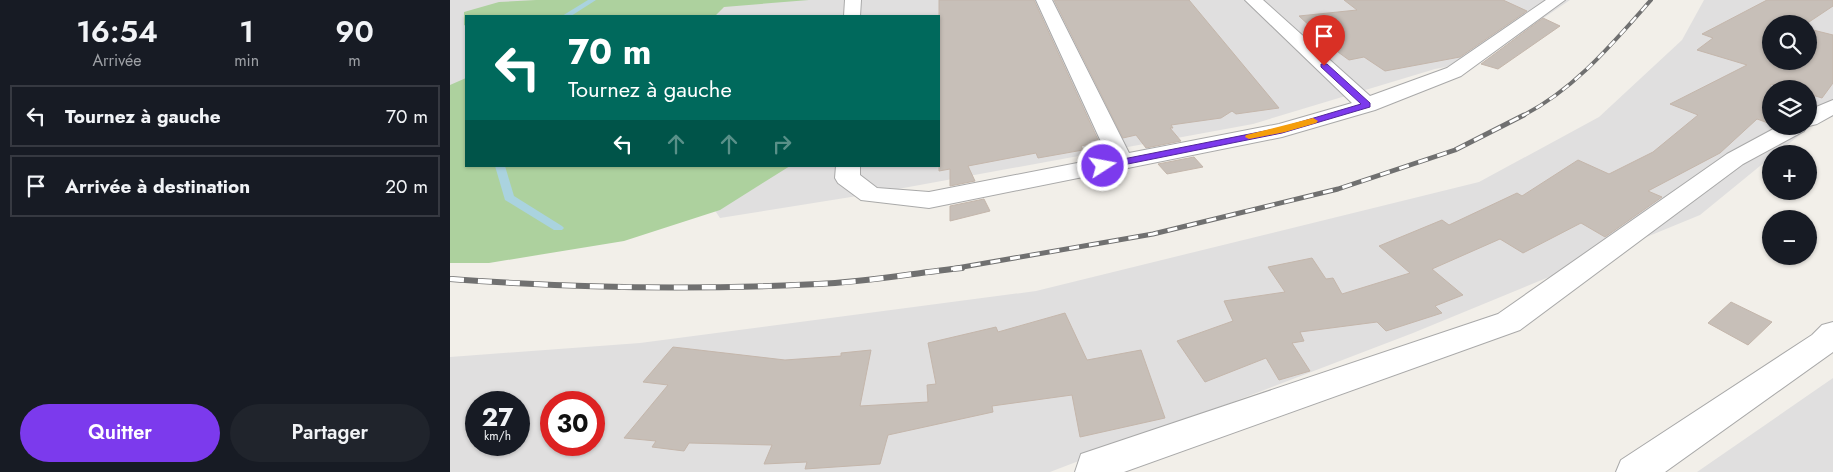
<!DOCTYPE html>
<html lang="fr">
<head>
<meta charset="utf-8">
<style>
	:root { --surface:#171b24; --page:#20242c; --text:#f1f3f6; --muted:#9ea1a6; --line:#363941; --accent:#7c3aed }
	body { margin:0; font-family:Jost,sans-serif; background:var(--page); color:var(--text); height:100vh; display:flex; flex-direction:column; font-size:19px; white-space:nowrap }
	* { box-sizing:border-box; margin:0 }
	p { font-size:16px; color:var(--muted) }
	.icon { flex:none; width:28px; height:28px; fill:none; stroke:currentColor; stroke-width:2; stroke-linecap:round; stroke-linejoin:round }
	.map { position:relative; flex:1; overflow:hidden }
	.drawer { display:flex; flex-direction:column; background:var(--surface); width:450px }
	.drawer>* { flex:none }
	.guide { position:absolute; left:15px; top:15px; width:475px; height:152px; border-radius:0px; box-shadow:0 1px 4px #0004; background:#00695c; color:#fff; overflow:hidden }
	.tools { position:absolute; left:1312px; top:15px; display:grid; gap:10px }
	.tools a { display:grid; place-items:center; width:55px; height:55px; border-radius:50%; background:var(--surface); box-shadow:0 1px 4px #0004; font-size:25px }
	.speed { position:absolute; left:15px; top:391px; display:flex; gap:10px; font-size:25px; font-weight:700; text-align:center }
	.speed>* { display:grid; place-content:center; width:65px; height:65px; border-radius:50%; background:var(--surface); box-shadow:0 1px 4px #0004; line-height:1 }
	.speed small { font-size:12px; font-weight:400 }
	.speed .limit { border:8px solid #d22; background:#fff; color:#111 }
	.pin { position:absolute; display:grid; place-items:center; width:42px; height:42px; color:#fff; margin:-51px -21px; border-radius:50% 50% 50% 0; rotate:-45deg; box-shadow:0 0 5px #0007 }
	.pin .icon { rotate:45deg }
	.me { position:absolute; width:55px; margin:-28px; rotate:79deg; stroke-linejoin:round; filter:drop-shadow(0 0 4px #0008) }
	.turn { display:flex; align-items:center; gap:18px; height:105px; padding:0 20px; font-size:22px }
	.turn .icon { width:65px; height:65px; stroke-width:2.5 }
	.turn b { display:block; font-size:35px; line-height:42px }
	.lanes { display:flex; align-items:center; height:48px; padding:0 20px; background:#0003; justify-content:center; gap:25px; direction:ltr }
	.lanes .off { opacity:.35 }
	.eta { display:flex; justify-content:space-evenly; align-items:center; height:85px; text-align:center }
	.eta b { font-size:30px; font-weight:600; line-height:35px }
	.button { display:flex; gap:10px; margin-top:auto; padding:10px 20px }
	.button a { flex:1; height:58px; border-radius:30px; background:var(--accent); color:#fff; font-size:20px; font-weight:600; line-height:58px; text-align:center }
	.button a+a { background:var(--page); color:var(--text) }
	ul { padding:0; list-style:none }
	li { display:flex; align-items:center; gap:15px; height:62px; margin:0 10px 8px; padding:0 10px; border:2px solid var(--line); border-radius:0px }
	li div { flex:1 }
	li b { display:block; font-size:19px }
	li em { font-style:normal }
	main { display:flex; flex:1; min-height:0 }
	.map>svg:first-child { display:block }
	.residential { fill:#e0dfdf; fill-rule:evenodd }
	.forest { fill:#add19e }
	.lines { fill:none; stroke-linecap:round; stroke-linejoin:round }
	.stream { fill:#aad3df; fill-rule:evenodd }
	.building { fill:#c7bfb8; stroke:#c4b6ab }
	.minor-casing { stroke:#a9a9a9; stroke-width:2 }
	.minor { fill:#fff; fill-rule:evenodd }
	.rail-far2-casing { stroke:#707070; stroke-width:4 }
	.rail-far1-casing { stroke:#707070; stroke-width:5 }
	.rail-casing { stroke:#707070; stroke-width:6 }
	.rail-far2 { stroke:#fff; stroke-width:2.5; stroke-dasharray:8; stroke-linecap:butt }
	.rail-far1 { stroke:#fff; stroke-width:3; stroke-dasharray:10; stroke-linecap:butt }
	.rail { stroke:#fff; stroke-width:4.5; stroke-dasharray:14; stroke-linecap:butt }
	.route { fill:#7c3aed; stroke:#51269a }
	.slow { fill:#f59e0b }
</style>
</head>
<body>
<main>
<section class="drawer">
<div class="eta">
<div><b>16:54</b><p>Arrivée</p></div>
<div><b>1</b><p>min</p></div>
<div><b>90</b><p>m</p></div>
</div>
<ul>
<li><svg class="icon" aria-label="left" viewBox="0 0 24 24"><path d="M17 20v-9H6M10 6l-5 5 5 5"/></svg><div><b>Tournez à gauche</b></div><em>70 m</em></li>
<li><svg class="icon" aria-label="arrive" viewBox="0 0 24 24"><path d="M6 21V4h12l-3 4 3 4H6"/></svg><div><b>Arrivée à destination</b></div><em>20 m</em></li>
</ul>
<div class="button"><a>Quitter</a><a>Partager</a></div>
</section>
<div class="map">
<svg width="1383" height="472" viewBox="0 0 1383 472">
	<rect width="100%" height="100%" fill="#f2efe9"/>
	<path class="residential" d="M 0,0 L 119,0 L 16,16 L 16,120 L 0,146 Z
		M 203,0 L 1120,0 L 1032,60 L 985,69 L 803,124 L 426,193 L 270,218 L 235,166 L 489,166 L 489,16 L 157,16 Z
		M 1254,0 L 1383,0 L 1383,108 L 1326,154 L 1321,154 L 1321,157 L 1250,215 L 963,333 L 600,472 L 0,472 L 0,357 L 190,343 L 586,291 L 1029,182 L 1149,117 L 1232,40 ZM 1321,24 L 1359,24 L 1359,61 L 1321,61 ZM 1321,89 L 1359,89 L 1359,126 L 1321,126 ZM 26,402 L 69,402 L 69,445 L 26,445 ZM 101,402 L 144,402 L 144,445 L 101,445 Z
		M 1383,378 L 1383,472 L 1247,472 Z"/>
	<path class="forest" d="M 86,0 L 359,0 L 274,7 L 265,16 L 16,16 L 16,26 L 14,25 L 14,12 L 49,2 Z
		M 16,78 L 16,166 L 340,166 L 270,210 L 174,241 L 39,263 L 0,263 L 0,85 Z"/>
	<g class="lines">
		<path class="stream" d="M 138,0 L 146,0 L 121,16 L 112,16 Z
			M 45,166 L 55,166 L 64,196 L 112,226 L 114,228 L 112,230 L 104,230 L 55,200 Z"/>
	</g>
	<path class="building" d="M 489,0 L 584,0 L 649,142 L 631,146 L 633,150 L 588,158 L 586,153 L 518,166 L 525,181 L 500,186 L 500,169 L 489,171 Z
		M 604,0 L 739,0 L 829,108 L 786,114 L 782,111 L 771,118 L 721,125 L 723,128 L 720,128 L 731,141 L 696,148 L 686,135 L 673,138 Z
		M 894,0 L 1053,0 L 1077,11 L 1010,57 L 935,71 L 914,57 L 899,60 L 888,52 L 849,16 L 907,10 Z
		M 1317,0 L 1383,0 L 1383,6 L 1356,24 L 1321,24 L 1321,61 L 1359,61 L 1359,29 L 1383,35 L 1383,83 L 1372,98 L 1359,94 L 1359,89 L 1339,89 L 1321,84 L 1321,124 L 1307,119 L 1270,153 L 1198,191 L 1212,197 L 1155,237 L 1131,223 L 1073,253 L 1050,239 L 982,269 L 1013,295 L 985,306 L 992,313 L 936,331 L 927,322 L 850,332 L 854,341 L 842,343 L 860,371 L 829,380 L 816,358 L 755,382 L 727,341 L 783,321 L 774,301 L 835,292 L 818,267 L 862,258 L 876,279 L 883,278 L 892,294 L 960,273 L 929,246 L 992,220 L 999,225 L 1067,193 L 1072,196 L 1128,160 L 1159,174 L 1203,152 L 1248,115 L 1220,104 L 1297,65 L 1247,50 L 1263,38 L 1252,34 Z
		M 1093,18 L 1110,26 L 1048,69 L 1031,64 Z
		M 744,157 L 753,167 L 717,174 L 708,164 Z
		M 534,199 L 540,211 L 500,221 L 500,206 Z
		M 1281,302 L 1322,322 L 1298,345 L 1258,323 Z
		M 615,313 L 637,360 L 691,350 L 715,418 L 630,437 L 622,395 L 542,406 L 543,412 L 438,435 L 430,464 L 355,469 L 357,462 L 314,464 L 322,445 L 239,443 L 234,451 L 202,447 L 206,441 L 174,438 L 218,385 L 193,382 L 223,347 L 335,360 L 391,356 L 391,353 L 421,350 L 410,406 L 478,402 L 477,385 L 486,384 L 478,343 L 546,327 L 548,332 Z"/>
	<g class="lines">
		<g class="minor-casing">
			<path id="minor" d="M 395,0 L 411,0 L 410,16 L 394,16 Z
				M 586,0 L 602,0 L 679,153 L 829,124 L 902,103 L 795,0 L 813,0 L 920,96 L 997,68 L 1096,0 L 1115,0 L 1011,76 L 925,110 L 832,137 L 479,208 L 411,200 L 388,183 L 385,178 L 386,166 L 410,166 L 410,175 L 427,188 L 479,192 L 658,157 Z
				M 1383,100 L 1383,115 L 1367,124 L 1359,126 L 1359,110 Z
				M 1329,126 L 1357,126 L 1354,131 L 1293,164 L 1070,330 L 674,472 L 625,472 L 631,454 L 1048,314 L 1277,154 Z
				M 1383,322 L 1383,352 L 1215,472 L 1166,472 L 1171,460 L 1362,335 L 1372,325 Z"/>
		</g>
		<use href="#minor" class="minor"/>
		<g class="rail-far2-casing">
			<path id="rail-far2" d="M 1072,116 C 1125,89 1162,44 1201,0"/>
		</g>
		<g class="rail-far1-casing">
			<path id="rail-far1" d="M 501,269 L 703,234 L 888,189 L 1005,150 L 1074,115"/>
		</g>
		<g class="rail-casing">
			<path id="rail" d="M 0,279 C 122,288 246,290 368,284 C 416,282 464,273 512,268"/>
		</g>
		<use href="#rail-far2" class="rail-far2"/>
		<use href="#rail-far1" class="rail-far1"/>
		<use href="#rail" class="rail"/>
	</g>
	<path class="route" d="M 871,64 L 877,64 L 920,103 L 920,107 L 832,133 L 653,169 L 648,166 L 653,163 L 830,128 L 911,104 L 871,67 Z"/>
	<path class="slow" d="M 863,118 L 868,121 L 866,123 L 835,132 L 799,139 L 795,137 L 796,135 Z"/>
</svg>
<div class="tools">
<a><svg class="icon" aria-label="search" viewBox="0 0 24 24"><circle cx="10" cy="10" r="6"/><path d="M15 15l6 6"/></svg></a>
<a><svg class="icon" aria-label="layers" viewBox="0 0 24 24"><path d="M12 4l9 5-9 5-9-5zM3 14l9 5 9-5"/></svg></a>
<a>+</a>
<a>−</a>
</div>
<div class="speed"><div>27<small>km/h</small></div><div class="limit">30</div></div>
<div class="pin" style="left:874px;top:66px;background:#d93025"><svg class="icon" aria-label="arrive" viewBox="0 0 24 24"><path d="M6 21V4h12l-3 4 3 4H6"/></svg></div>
<svg class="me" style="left:653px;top:166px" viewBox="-20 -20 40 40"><circle r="17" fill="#7c3aed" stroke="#fff" stroke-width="3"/><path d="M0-11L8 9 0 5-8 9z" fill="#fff"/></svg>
<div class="guide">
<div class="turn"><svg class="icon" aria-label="left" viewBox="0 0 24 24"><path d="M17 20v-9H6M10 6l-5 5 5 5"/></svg><div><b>70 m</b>Tournez à gauche</div></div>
<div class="lanes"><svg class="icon" aria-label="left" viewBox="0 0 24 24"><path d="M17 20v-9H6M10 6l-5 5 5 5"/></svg><svg class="icon off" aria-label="ahead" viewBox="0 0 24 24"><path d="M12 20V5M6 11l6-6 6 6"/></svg><svg class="icon off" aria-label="ahead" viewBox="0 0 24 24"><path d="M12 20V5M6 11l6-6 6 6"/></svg><svg class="icon off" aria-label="right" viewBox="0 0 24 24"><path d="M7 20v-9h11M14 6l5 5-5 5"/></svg></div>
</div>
</div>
</main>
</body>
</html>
